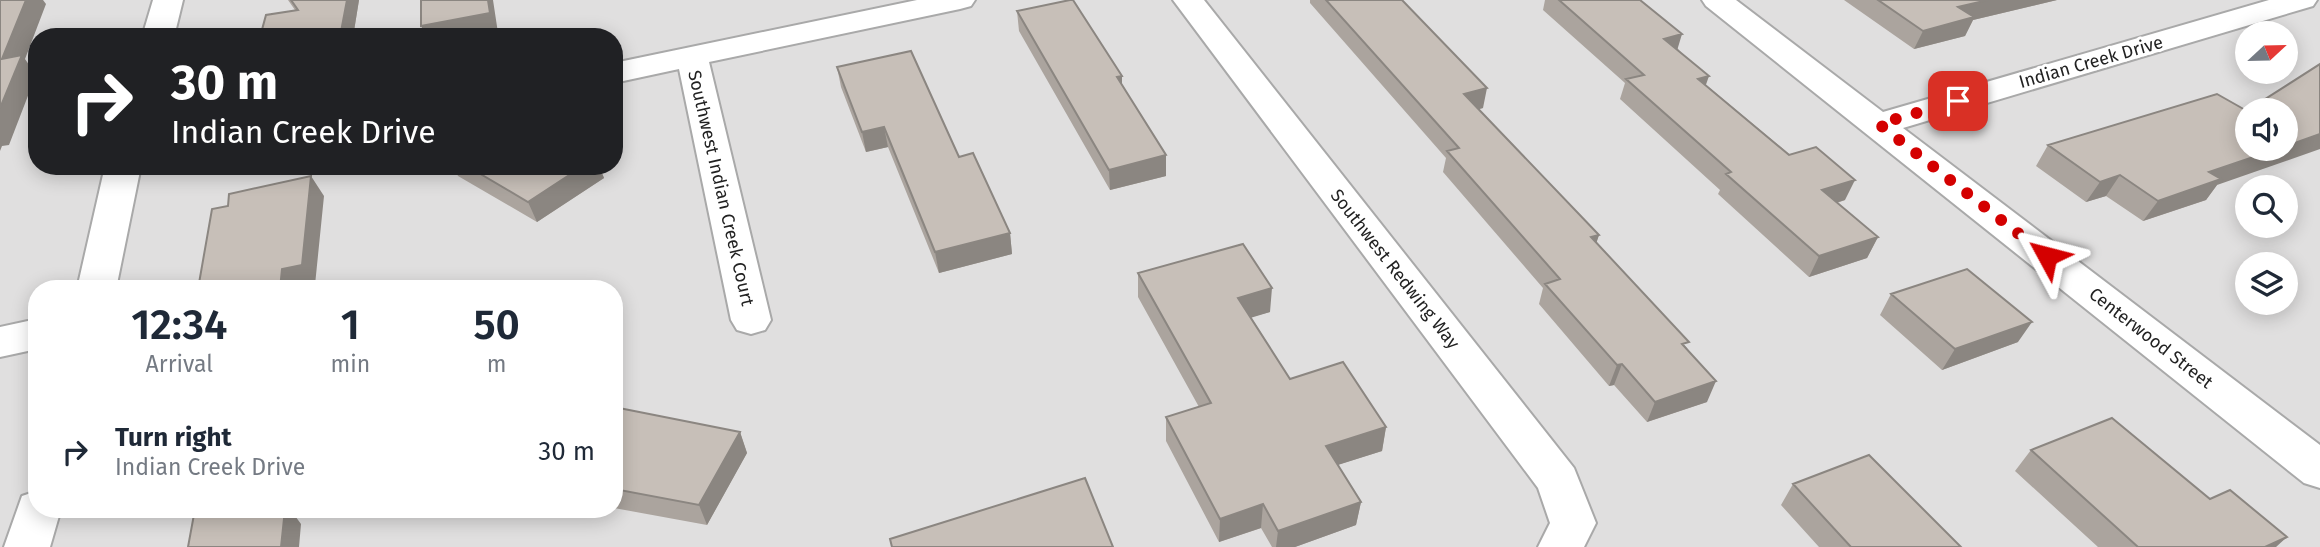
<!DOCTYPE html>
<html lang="en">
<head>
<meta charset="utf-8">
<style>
	:root { --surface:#fff; --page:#f6f6f7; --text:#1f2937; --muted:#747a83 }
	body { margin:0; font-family:"Fira Sans",sans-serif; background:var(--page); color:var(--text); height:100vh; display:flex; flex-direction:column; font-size:26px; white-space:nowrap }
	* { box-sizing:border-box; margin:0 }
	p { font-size:23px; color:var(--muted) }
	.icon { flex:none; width:38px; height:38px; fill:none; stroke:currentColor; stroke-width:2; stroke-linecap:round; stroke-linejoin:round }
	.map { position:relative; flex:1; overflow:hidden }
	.sheet { position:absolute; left:28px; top:280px; width:595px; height:238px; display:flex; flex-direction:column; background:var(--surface); border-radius:28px; box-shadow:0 4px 18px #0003 }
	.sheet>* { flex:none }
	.guide { position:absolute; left:28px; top:28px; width:595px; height:147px; border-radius:28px; box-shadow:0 4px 18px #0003; background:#202124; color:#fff; overflow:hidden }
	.needle { width:46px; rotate:68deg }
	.fabs { position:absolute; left:2235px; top:21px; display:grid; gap:14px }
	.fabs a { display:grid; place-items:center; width:63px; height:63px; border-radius:50%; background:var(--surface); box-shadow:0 4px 18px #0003; font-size:35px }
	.pin { position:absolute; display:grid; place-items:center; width:60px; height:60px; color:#fff; margin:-30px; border-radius:14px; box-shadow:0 4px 10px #0006 }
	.me { position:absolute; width:77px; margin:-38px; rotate:308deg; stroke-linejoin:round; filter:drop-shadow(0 0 5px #0008) }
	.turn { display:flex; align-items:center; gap:24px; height:147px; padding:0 28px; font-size:32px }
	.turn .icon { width:91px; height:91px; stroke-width:2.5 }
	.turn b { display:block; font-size:49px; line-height:60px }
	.eta { display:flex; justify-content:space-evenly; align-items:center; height:119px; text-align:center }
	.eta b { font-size:42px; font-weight:600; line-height:49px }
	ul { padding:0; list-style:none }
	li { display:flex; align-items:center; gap:21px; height:105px; padding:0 28px }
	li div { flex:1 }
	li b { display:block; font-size:26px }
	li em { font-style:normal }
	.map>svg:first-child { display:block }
	.residential { fill:#e0dfdf; fill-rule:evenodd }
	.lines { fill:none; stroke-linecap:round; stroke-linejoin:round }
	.street-casing { stroke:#a9a9a9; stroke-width:4 }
	.street { fill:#fff; fill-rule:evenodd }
	.wall { fill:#aba49e }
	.shaded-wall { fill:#8b8681 }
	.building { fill:#c7bfb8; stroke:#8b8681; stroke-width:2 }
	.route { stroke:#d40000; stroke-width:12; stroke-dasharray:0 21.6 }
	.labels { text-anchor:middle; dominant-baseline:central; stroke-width:6; stroke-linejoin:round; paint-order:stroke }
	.street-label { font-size:18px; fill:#222; stroke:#fff }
</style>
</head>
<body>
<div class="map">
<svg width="2320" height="547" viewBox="0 0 2320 547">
	<rect width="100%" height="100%" fill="#f2efe9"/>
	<path class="residential" d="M 0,0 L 2320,0 L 2320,547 L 0,547 ZM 2247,33 L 2286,33 L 2286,72 L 2247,72 ZM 37,37 L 614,37 L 614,166 L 37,166 ZM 2247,110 L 2286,110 L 2286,149 L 2247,149 ZM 2247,187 L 2286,187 L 2286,226 L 2247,226 ZM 2247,264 L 2286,264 L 2286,303 L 2247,303 ZM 37,289 L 614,289 L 614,509 L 37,509 Z"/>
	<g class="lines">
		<g class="street-casing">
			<path id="street" d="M 153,0 L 183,0 L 174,37 L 142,37 Z
				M 917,0 L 975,0 L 971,6 L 960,9 L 709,62 L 771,320 L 765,330 L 751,334 L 737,330 L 731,320 L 679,69 L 614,83 L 614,63 Z
				M 1173,0 L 1204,0 L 1574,468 L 1596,523 L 1584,547 L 1538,547 L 1550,523 L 1538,488 Z
				M 1702,0 L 1736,0 L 1883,112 L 2269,0 L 2317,0 L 2313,6 L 1903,128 L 2320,445 L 2320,488 L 2304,483 L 1706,6 Z
				M 105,166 L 141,166 L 116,289 L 77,289 Z
				M 37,319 L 37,349 L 0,357 L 0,327 Z
				M 37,491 L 37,509 L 61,509 L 50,547 L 4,547 L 22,496 Z"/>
		</g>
		<use href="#street" class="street"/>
	</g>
	<path class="wall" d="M 288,0 L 359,0 L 353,37 L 260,37 L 295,10 Z
		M 1310,0 L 1402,0 L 1483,108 L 1479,109 L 1599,235 L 1596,243 L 1687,348 L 1707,402 L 1647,422 L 1614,385 L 1609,386 L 1539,304 L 1543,288 L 1443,172 L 1446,158 L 1310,3 Z
		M 1545,0 L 1640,0 L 1706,85 L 1845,200 L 1837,203 L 1878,237 L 1867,258 L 1809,277 L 1718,194 L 1720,190 L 1620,99 L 1625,83 L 1543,10 Z
		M 1844,0 L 2057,0 L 1973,20 L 1965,36 L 1914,49 Z
		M 1017,11 L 1122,76 L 1122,86 L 1166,176 L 1110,190 L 1019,31 Z
		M 837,67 L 959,157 L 1010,233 L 1012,254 L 939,273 L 888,147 L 866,152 L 841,87 Z
		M 2048,145 L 2217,185 L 2206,200 L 2143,221 L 2106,196 L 2086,202 L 2036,166 Z
		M 453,166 L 599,166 L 604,178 L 537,222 L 458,176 Z
		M 1138,273 L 1270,312 L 1251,317 L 1290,379 L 1386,427 L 1382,451 L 1337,465 L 1361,502 L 1356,525 L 1295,547 L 1272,547 L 1261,528 L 1219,542 L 1166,441 L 1166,417 L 1199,407 L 1138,297 Z
		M 1891,294 L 2018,342 L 1942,370 L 1880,315 Z
		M 614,407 L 740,432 L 747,453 L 707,525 L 614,508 Z
		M 2031,450 L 2210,499 L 2276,547 L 2098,547 L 2015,471 Z
		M 1793,484 L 1961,547 L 1819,547 L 1781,505 Z"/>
	<path class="shaded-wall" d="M 26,0 L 43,0 L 46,4 L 25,59 L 36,75 L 9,145 L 2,146 L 0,151 L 0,108 L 2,59 Z
		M 347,0 L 359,0 L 353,37 L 340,37 Z
		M 488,0 L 493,0 L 498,33 L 478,37 L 426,37 L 421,26 Z
		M 1988,0 L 2057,0 L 1973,20 L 1965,36 L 1914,49 L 1923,31 L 1958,7 Z
		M 1682,34 L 1676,54 L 1664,39 Z
		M 1122,76 L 1122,96 L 1117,77 Z
		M 1709,76 L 1702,96 L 1698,79 Z
		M 1487,88 L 1483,108 L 1460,114 L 1464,94 Z
		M 884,127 L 888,147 L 866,152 L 862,132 Z
		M 2320,134 L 2320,149 L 2217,185 L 2206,200 L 2143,221 L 2158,201 L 2209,172 L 2277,149 L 2286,149 L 2286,146 Z
		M 1166,155 L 1166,176 L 1110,190 L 1109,170 Z
		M 583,166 L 599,166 L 604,178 L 537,222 L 528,202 Z
		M 2120,175 L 2106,196 L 2086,202 L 2100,182 Z
		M 311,176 L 324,196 L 315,285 L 301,289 L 280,289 L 282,269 Z
		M 1855,180 L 1845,200 L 1812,210 L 1822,190 Z
		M 1010,233 L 1012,254 L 939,273 L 935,252 Z
		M 1599,235 L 1592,256 L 1591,237 Z
		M 1878,237 L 1867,258 L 1809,277 L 1819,256 Z
		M 1272,288 L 1270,312 L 1237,322 L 1238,298 Z
		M 2032,322 L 2018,342 L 1942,370 L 1955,349 Z
		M 1622,364 L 1614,385 L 1609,386 L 1617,365 Z
		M 1716,381 L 1707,402 L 1647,422 L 1655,402 Z
		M 1386,427 L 1382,451 L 1322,470 L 1326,446 Z
		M 740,432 L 747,453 L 707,525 L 699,505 Z
		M 1361,502 L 1356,525 L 1295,547 L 1276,547 L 1278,531 Z
		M 1263,504 L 1261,528 L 1219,542 L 1220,519 Z
		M 285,509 L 290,509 L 301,524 L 299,547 L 281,547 Z
		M 2287,537 L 2276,547 L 2265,547 Z"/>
	<path class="building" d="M 0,0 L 26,0 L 2,59 L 22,55 L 0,108 Z
		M 291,0 L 347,0 L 340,37 L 260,37 L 266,15 L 298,10 Z
		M 421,0 L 488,0 L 490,13 L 421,26 Z
		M 1070,0 L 1073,0 L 1122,76 L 1117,77 L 1166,155 L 1109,170 L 1017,11 Z
		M 1326,0 L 1402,0 L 1487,88 L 1464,94 L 1599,235 L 1591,237 L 1689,342 L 1682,344 L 1716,381 L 1655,402 L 1622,364 L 1617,365 L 1545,284 L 1560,279 L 1447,151 L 1459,148 Z
		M 1559,0 L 1640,0 L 1682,34 L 1664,39 L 1709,76 L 1698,79 L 1789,155 L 1816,147 L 1855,180 L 1822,190 L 1878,237 L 1819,256 L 1726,174 L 1731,172 L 1626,79 L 1644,75 Z
		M 1878,0 L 1988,0 L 1958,7 L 1974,17 L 1923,31 Z
		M 911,51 L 959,157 L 973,153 L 1010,233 L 935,252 L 884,127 L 862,132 L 837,67 Z
		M 2320,64 L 2320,134 L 2286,146 L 2286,110 L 2248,110 Z
		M 2217,94 L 2247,111 L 2247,149 L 2277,149 L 2209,172 L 2221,179 L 2158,201 L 2120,175 L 2100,182 L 2048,145 Z
		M 467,166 L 583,166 L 528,202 Z
		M 311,176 L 302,265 L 282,269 L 280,289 L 198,289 L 212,209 L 228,206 L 229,194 Z
		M 1243,244 L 1272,288 L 1238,298 L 1290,379 L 1343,362 L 1386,427 L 1326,446 L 1361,502 L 1278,531 L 1263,504 L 1220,519 L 1166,417 L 1211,403 L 1138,273 Z
		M 1967,269 L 2032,322 L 1955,349 L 1891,294 Z
		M 614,407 L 740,432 L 699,505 L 614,489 Z
		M 2112,418 L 2210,499 L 2230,490 L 2287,537 L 2265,547 L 2138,547 L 2031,450 Z
		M 1869,455 L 1961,547 L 1851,547 L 1793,484 Z
		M 1085,478 L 1113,547 L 892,547 L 890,539 Z
		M 195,509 L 253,509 L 253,513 L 265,509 L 285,509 L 281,547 L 188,547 Z"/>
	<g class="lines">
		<path class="route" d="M 1958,101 L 1879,124 L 2047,256"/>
	</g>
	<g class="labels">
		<g class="street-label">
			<text transform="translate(2091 62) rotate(-16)">Indian Creek Drive</text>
			<text transform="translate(721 188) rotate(77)">Southwest Indian Creek Court</text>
			<text transform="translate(1395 269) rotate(52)">Southwest Redwing Way</text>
			<text transform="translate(2151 338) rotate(38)">Centerwood Street</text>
		</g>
	</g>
</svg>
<div class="fabs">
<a><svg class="needle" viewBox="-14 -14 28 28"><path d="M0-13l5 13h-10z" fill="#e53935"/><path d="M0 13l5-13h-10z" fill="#747a83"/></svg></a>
<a><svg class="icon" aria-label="sound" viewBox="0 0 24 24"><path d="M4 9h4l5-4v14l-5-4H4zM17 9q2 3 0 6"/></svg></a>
<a><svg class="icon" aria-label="search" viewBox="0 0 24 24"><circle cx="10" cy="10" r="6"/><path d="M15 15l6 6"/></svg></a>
<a><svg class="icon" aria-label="layers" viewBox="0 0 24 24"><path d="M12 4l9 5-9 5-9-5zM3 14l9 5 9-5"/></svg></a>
</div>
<div class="pin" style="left:1958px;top:101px;background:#d93025"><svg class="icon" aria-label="arrive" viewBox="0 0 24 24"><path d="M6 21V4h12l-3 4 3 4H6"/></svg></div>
<svg class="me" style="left:2047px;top:256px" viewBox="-20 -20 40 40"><path d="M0-17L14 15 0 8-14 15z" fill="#d40000" stroke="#fff" stroke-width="4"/></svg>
<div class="guide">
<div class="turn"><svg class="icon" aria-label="right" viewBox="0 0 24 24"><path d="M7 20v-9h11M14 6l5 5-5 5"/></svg><div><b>30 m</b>Indian Creek Drive</div></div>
</div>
<section class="sheet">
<div class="eta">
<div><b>12:34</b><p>Arrival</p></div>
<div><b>1</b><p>min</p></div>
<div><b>50</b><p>m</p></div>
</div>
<ul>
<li><svg class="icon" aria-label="right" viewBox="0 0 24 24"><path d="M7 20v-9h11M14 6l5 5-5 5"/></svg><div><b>Turn right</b><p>Indian Creek Drive</p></div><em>30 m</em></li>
</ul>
</section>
</div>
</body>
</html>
